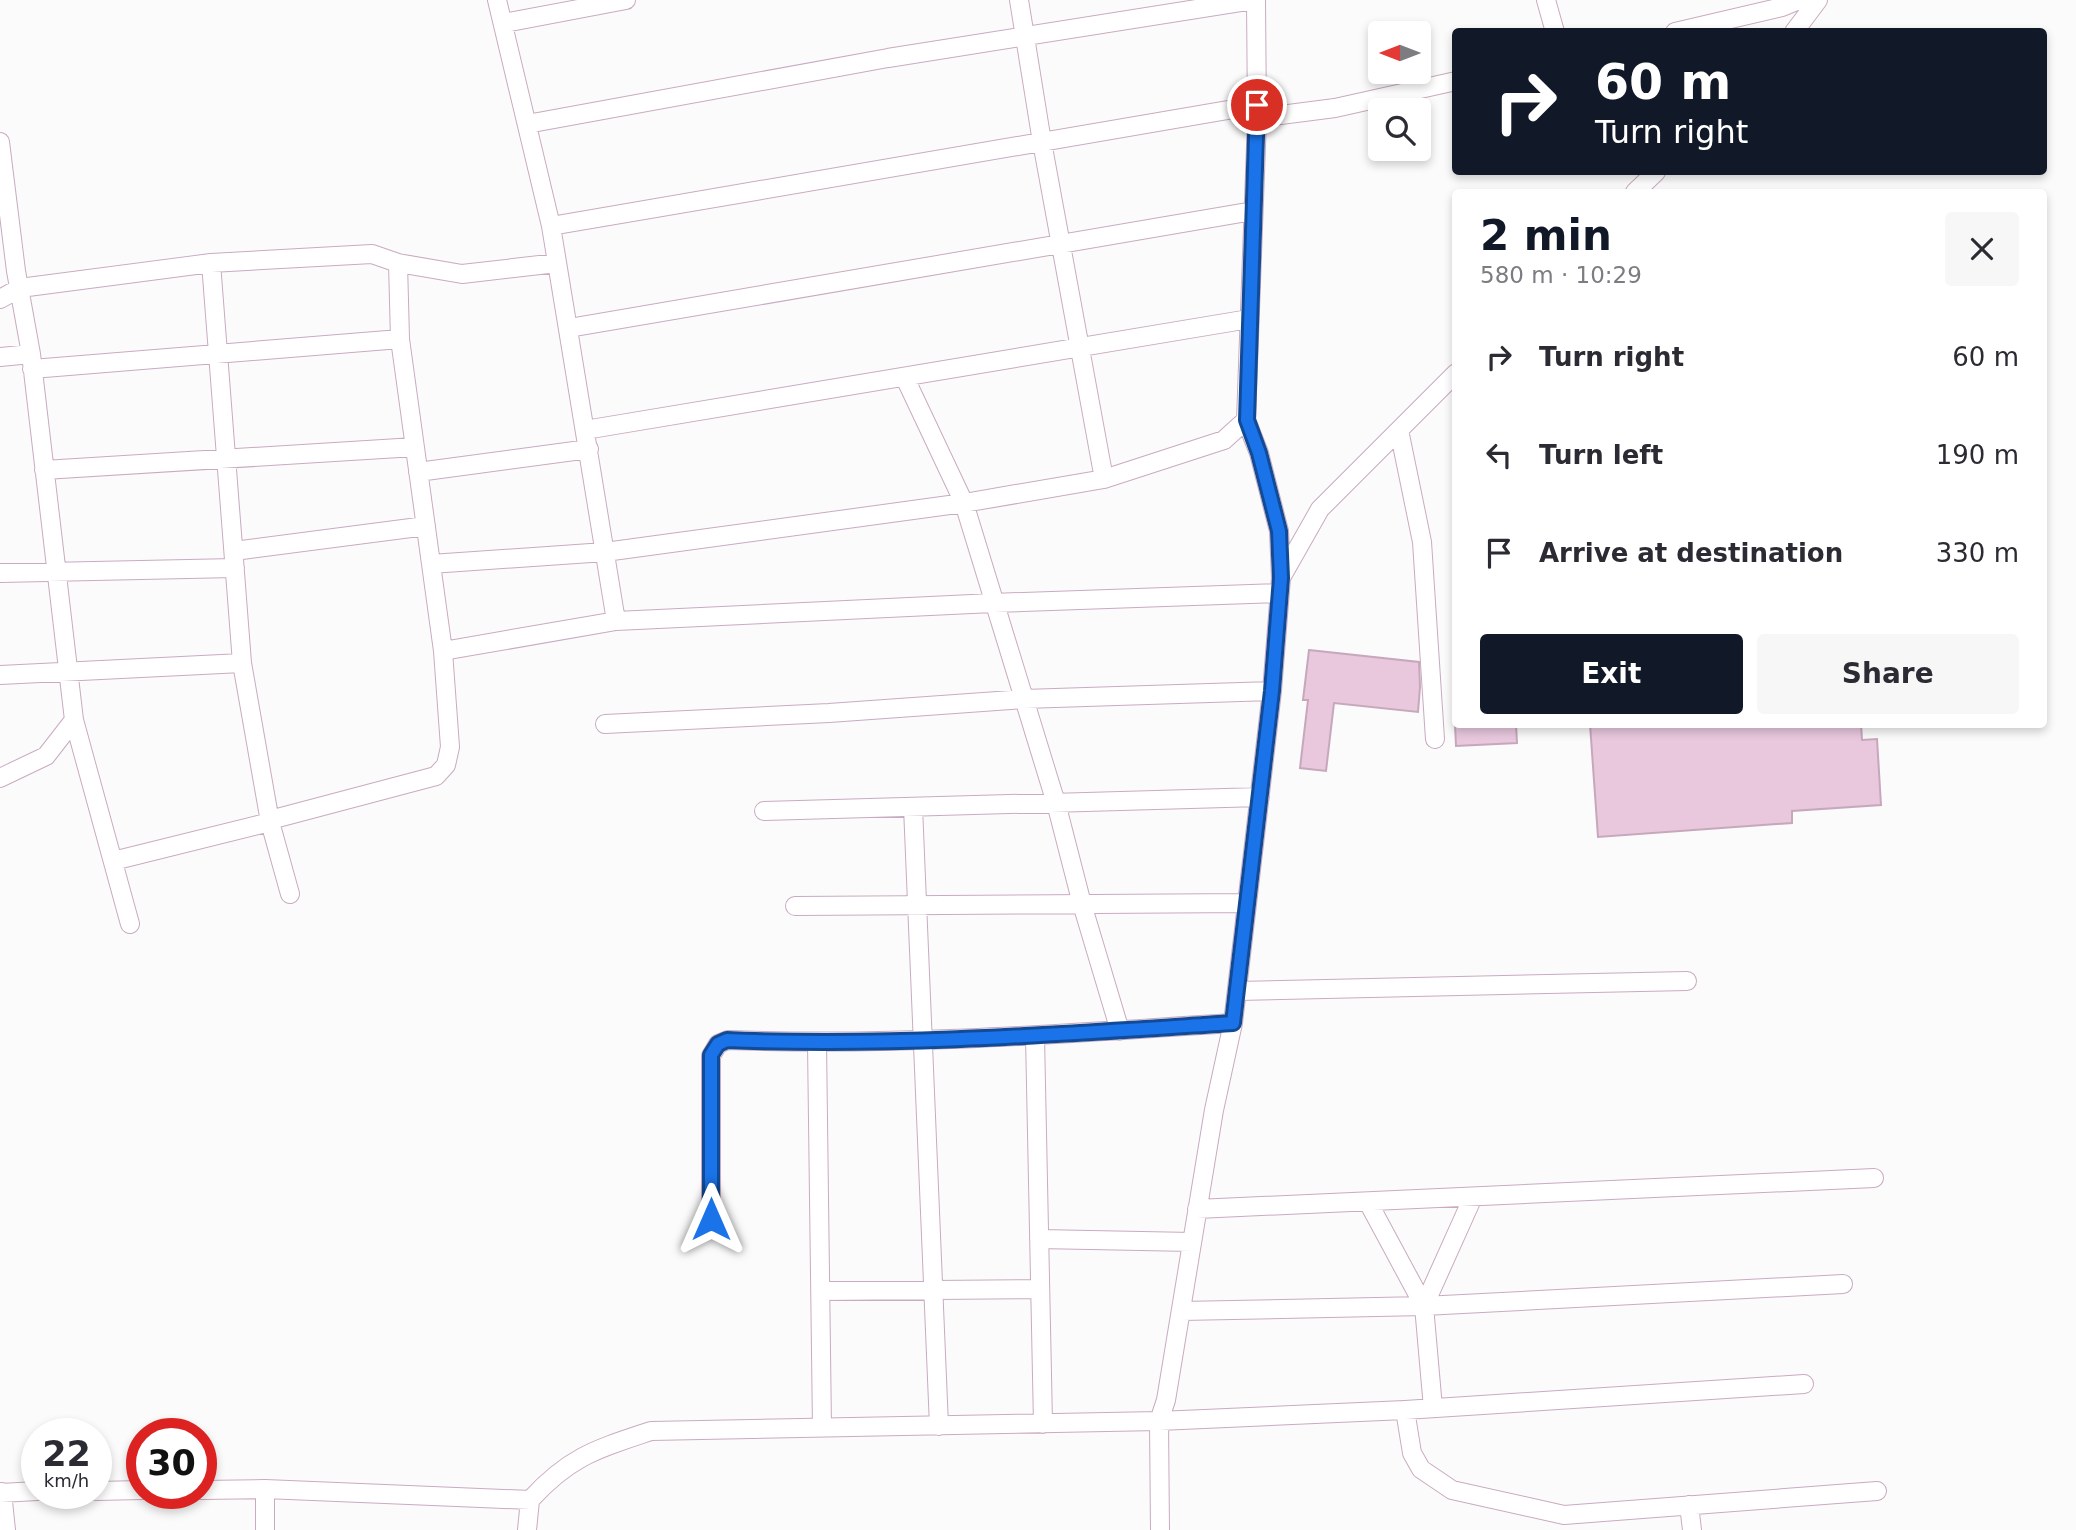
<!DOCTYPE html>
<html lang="en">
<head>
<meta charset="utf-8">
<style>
	:root { --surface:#fff; --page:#f7f7f7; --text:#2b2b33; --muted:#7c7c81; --accent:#111827 }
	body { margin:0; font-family:"DejaVu Sans",sans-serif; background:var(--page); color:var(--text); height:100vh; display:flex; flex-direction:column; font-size:26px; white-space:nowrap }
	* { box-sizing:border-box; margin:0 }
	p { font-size:23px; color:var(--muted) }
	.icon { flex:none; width:38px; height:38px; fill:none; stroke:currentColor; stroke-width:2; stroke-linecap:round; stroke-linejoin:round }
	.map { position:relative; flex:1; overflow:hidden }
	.side { position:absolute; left:1452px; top:189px; width:595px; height:539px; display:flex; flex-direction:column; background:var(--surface); border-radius:7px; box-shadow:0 4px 10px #0003 }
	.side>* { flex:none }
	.guide { position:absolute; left:1452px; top:28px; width:595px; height:147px; border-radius:7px; box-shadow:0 4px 10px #0003; background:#111827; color:#fff; overflow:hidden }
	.needle { width:46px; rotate:270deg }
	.tools { position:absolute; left:1368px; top:21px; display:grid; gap:14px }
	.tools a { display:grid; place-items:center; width:63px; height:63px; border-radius:7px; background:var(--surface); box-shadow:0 4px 10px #0003; font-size:35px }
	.speed { position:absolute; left:21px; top:1418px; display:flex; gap:14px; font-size:35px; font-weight:700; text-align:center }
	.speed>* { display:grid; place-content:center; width:91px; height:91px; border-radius:50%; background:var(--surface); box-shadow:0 4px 10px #0003; line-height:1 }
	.speed small { font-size:18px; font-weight:400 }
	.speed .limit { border:10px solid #d22; background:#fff; color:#111 }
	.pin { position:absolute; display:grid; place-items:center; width:60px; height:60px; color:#fff; margin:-30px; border:4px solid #fff; border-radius:50%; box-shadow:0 2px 7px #0007 }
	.me { position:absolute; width:77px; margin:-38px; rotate:0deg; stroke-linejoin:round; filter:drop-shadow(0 0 5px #0008) }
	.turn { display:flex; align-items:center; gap:24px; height:147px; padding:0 28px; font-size:32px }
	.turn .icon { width:91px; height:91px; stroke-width:2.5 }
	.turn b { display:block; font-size:49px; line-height:60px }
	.round { display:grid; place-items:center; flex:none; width:74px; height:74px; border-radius:7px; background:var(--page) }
	.summary { display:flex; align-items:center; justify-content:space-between; height:119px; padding:0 28px }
	h1 { font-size:42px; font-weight:800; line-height:52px; color:var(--accent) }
	.action { display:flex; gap:14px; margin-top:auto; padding:14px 28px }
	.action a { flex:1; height:80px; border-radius:7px; background:var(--accent); color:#fff; font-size:28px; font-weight:800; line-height:80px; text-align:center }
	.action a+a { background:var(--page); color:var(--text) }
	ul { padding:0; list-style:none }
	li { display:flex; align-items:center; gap:21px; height:98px; padding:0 28px }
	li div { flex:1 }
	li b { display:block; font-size:26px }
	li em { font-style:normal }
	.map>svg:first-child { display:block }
	.building { fill:#e9c8de; stroke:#c7a7bc; stroke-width:2 }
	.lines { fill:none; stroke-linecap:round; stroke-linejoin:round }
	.street-casing { stroke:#caaac0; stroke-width:20 }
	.street { stroke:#fff; stroke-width:18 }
	.route-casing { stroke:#114b97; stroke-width:18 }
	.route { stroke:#1a73e8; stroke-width:12 }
</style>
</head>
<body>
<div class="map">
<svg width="2076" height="1530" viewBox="0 0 2076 1530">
	<rect width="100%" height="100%" fill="#fafbfa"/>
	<path class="building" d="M 1309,650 L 1419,662 L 1420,687 L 1418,712 L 1334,703 L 1326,771 L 1300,768 L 1308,700 L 1303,700 Z
		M 1455,724 L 1516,724 L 1517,743 L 1456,746 Z
		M 1590,724 L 1861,724 L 1862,740 L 1877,739 L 1881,805 L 1792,811 L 1792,823 L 1598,837 Z"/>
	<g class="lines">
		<g class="street-casing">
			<path id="street" d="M 497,0 L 551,226 L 616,621
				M 1019,0 L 1042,142 L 1104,479
				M 1546,0 L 1555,32
				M 504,23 L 626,0
				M 1675,32 L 1782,7 L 1799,0
				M 1794,32 L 1818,0
				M 1257,118 L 1335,108 L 1456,81
				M 527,124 L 888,58 L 1253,0
				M 0,142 L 16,271 L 31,354 L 74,720 L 130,924
				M 1635,192 L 1656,172
				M 551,226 L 1257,105
				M 211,263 L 242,663 L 270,822 L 290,894
				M 0,299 L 20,288 L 211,263 L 372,254 L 398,263 L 462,274 L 557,263
				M 569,328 L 1253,211
				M 0,357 L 31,354
				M 32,369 L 400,339
				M 905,378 L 964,503 L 1056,803 L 1082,904 L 1120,1031
				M 585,430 L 1249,319
				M 1399,430 L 1422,542 L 1435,739
				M 44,470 L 415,447
				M 418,472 L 589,449
				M 234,551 L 426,526
				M 431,564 L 605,552 L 964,503 L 1104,479 L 1224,440 L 1246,420 L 1257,118 L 1256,0
				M 0,573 L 235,568
				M 1282,576 L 1320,509 L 1456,373
				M 443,651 L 616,621 L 993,603 L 1280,593
				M 0,675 L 242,663
				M 605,724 L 829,713 L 1024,699 L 1272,691
				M 0,778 L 46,756 L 74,720
				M 913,807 L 939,1426
				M 764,811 L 1260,797
				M 270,820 L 436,776 L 446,765 L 450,747 L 443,651 L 400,339 L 398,263
				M 113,861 L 270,822
				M 795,906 L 1247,903
				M 1237,991 L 1687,981
				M 1035,1036 L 1043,1424
				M 817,1043 L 822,1428
				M 1368,1202 L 1424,1306
				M 1197,1209 L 1874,1178
				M 711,1219 L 711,1056 L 718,1044 L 728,1040 C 896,1046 1064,1034 1233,1023
				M 1039,1239 L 1192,1242
				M 821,1291 L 1040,1289
				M 1181,1311 L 1424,1306 L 1843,1284
				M 1433,1408 L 1424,1306 L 1473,1197
				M 1405,1410 L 1412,1453 L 1421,1469 L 1452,1490 L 1564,1515 L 1877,1491
				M 265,1489 L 265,1530
				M 201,1490 L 265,1489 L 530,1500 L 527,1530
				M 96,1491 L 142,1490
				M 2,1492 L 6,1530
				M 0,1493 L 37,1491
				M 530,1500 C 570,1456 597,1449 651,1431 L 1159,1421 L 1166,1400 L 1214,1110 L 1233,1023 L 1272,691 L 1281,578 L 1279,531 L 1259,453 L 1246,420
				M 1689,1505 L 1692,1530
				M 1160,1530 L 1159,1421 L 1405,1410 L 1804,1384"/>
		</g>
		<use href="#street" class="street"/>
	</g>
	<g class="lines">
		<g class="route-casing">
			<path id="route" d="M 711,1219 L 711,1055 L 718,1044 L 727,1040 C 896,1047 1064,1034 1233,1023 L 1272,691 L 1281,578 L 1279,531 L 1259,453 L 1247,420 L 1257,105"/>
		</g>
		<use href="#route" class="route"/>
	</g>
</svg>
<div class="tools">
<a><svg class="needle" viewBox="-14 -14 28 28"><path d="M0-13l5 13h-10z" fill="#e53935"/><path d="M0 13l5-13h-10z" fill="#7c7c81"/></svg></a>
<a><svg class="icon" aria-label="search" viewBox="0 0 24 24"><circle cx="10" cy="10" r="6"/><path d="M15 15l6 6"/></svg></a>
</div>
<div class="speed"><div>22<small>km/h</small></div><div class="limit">30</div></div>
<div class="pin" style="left:1257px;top:105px;background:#d93025"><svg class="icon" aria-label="arrive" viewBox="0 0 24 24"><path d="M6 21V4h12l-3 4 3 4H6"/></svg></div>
<svg class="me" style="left:711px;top:1219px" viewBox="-20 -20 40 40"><path d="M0-17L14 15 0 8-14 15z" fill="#1a73e8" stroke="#fff" stroke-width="4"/></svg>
<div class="guide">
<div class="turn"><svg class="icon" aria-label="right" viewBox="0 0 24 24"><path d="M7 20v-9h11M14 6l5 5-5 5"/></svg><div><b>60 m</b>Turn right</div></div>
</div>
<section class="side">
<div class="summary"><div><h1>2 min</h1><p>580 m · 10:29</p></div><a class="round"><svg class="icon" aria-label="close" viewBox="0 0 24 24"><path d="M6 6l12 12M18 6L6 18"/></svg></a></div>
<ul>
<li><svg class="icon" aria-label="right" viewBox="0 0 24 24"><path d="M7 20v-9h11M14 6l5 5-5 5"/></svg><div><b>Turn right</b></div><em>60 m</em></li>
<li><svg class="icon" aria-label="left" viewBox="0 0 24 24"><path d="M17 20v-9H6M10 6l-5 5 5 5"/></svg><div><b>Turn left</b></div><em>190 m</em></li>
<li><svg class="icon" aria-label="arrive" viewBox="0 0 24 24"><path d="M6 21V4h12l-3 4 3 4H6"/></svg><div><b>Arrive at destination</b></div><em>330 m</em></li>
</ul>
<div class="action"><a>Exit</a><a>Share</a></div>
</section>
</div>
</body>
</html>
